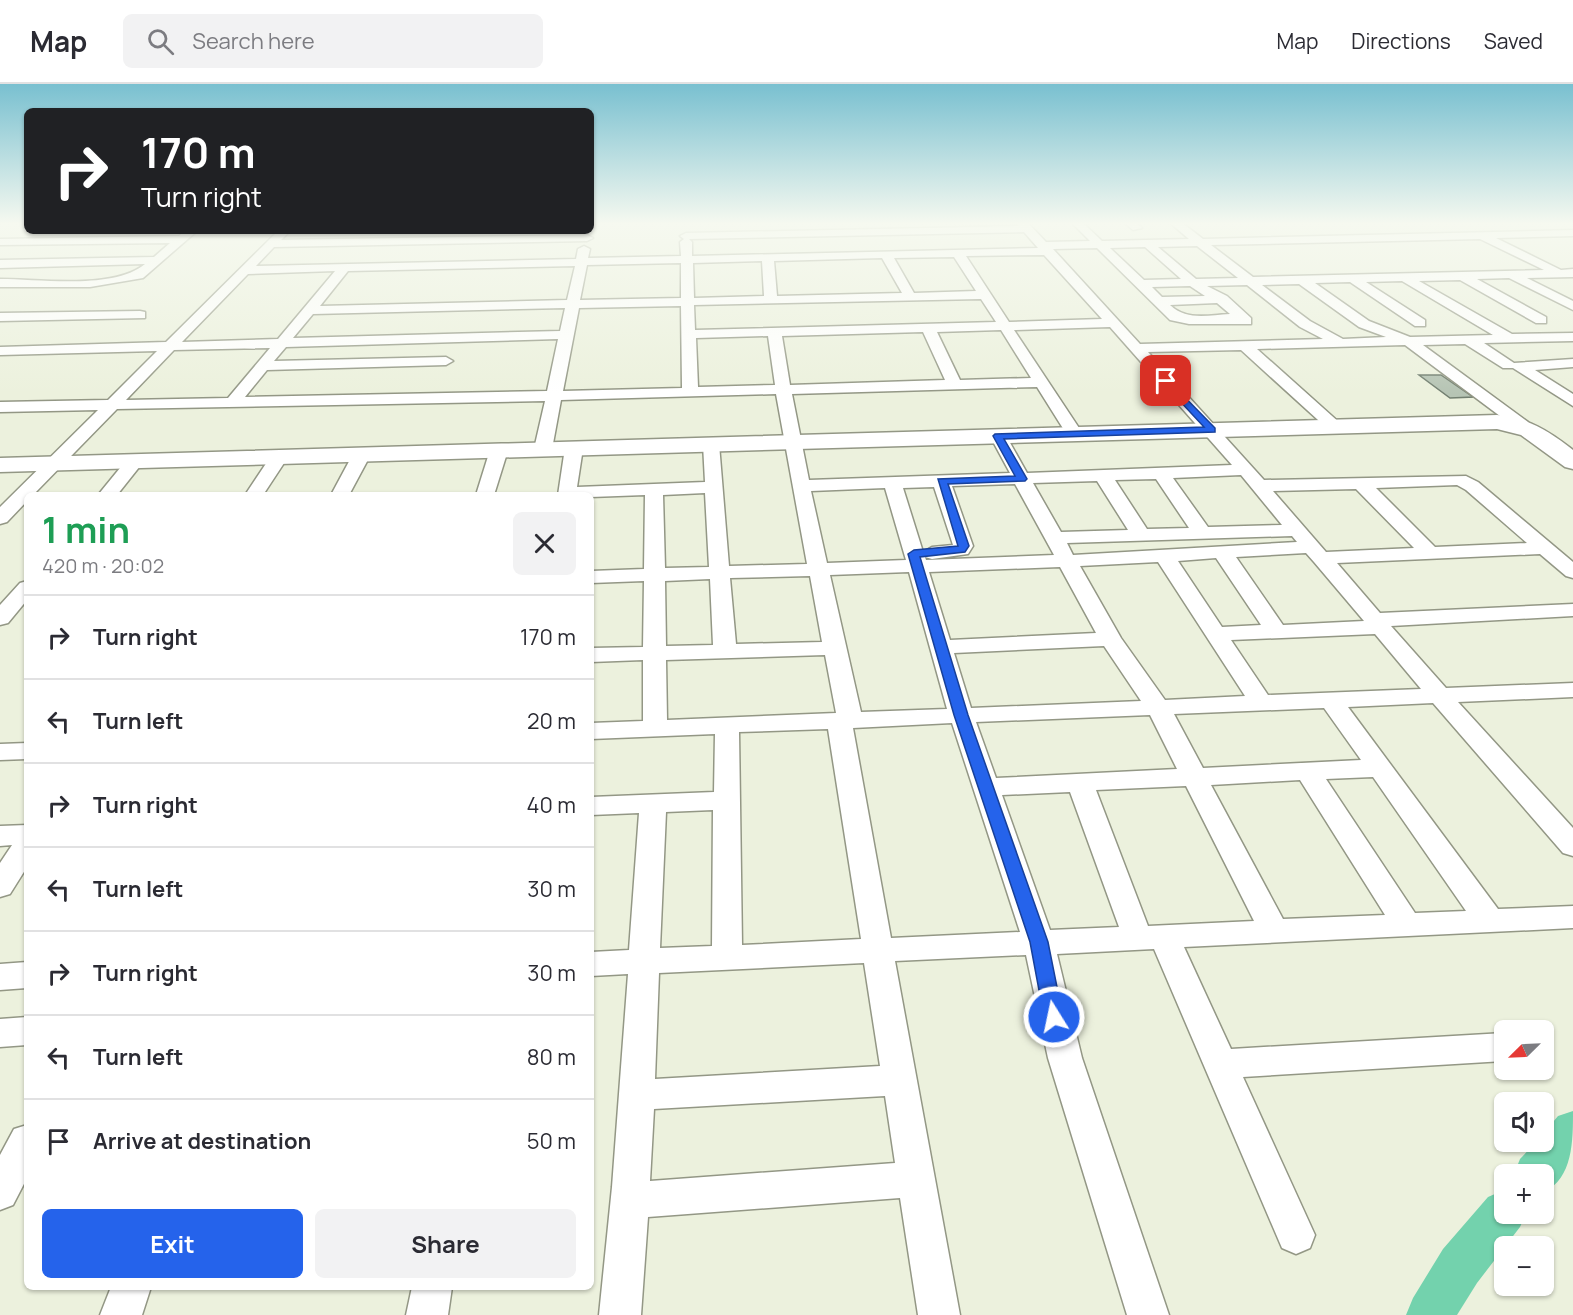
<!DOCTYPE html>
<html lang="en">
<head>
<meta charset="utf-8">
<style>
	:root { --surface:#fff; --page:#f2f2f3; --text:#2b2b33; --muted:#7c7c81; --line:#e1e1e2; --accent:#2563eb }
	body { margin:0; font-family:Manrope,sans-serif; background:var(--page); color:var(--text); height:100vh; display:flex; flex-direction:column; font-size:22px; white-space:nowrap }
	* { box-sizing:border-box; margin:0 }
	p { font-size:20px; color:var(--muted) }
	.icon { flex:none; width:33px; height:33px; fill:none; stroke:currentColor; stroke-width:2; stroke-linecap:round; stroke-linejoin:round }
	.map { position:relative; flex:1; overflow:hidden }
	.drawer { position:absolute; left:24px; top:408px; width:570px; height:798px; display:flex; flex-direction:column; background:var(--surface); border-radius:9px; box-shadow:0 2px 4px #0004 }
	.drawer>* { flex:none }
	.top-card { position:absolute; left:24px; top:24px; width:570px; height:126px; border-radius:9px; box-shadow:0 2px 4px #0004; background:#202124; color:#fff; overflow:hidden }
	.needle { width:39px; rotate:246deg }
	.buttons { position:absolute; left:1494px; top:936px; display:grid; gap:12px }
	.buttons a { display:grid; place-items:center; width:60px; height:60px; border-radius:9px; background:var(--surface); box-shadow:0 2px 4px #0004; font-size:30px }
	.pin { position:absolute; display:grid; place-items:center; width:51px; height:51px; color:#fff; margin:-26px; border-radius:12px; box-shadow:0 3px 9px #0006 }
	.me { position:absolute; width:66px; margin:-33px; rotate:350deg; stroke-linejoin:round; filter:drop-shadow(0 0 4px #0008) }
	.turn { display:flex; align-items:center; gap:21px; height:126px; padding:0 18px; font-size:27px }
	.turn .icon { width:78px; height:78px; stroke-width:2.5 }
	.turn b { display:block; font-size:42px; line-height:51px }
	.round { display:grid; place-items:center; flex:none; width:63px; height:63px; border-radius:9px; background:var(--page) }
	.headline { display:flex; align-items:center; justify-content:space-between; height:102px; padding:0 18px }
	h1 { font-size:36px; font-weight:700; line-height:45px; color:#1e9e55 }
	.primary-button { display:flex; gap:12px; margin-top:auto; padding:12px 18px }
	.primary-button a { flex:1; height:69px; border-radius:9px; background:var(--accent); color:#fff; font-size:24px; font-weight:700; line-height:69px; text-align:center }
	.primary-button a+a { background:var(--page); color:var(--text) }
	ul { padding:0; list-style:none }
	li { display:flex; align-items:center; gap:18px; height:84px; padding:0 18px; border-top:2px solid var(--line) }
	li div { flex:1 }
	li b { display:block; font-size:22px }
	li em { font-style:normal }
	header { display:flex; align-items:center; gap:36px; box-sizing:border-box; height:84px; padding:0 30px; background:var(--surface); border-bottom:2px solid var(--line) }
	header strong { font-size:28px }
	nav { display:flex; gap:33px; margin-inline-start:auto; font-size:21px }
	.search { width:420px; height:54px; background:var(--page); display:flex; align-items:center; gap:15px; box-sizing:border-box; padding:0 21px; border-radius:9px; color:var(--muted); font-size:22px }
	.map>svg:first-child { display:block }
	.lines { fill:none; stroke-linecap:round; stroke-linejoin:round }
	.canal { fill:#73d2ad; fill-rule:evenodd }
	.building { fill:#b6c4b4; stroke:#727f70; stroke-width:1.5 }
	.street-casing { stroke:#939785; stroke-width:3 }
	.secondary-casing { stroke:#939785; stroke-width:3 }
	.street { fill:#fff; fill-rule:evenodd }
	.secondary { fill:#fff; fill-rule:evenodd }
	.route { fill:#2563eb; stroke:#184099; stroke-width:1.5 }
</style>
</head>
<body>
<header>
<strong>Map</strong>
<div class="search"><svg class="icon" aria-label="search" viewBox="0 0 24 24"><circle cx="10" cy="10" r="6"/><path d="M15 15l6 6"/></svg>Search here</div>
<nav><a>Map</a><a>Directions</a><a>Saved</a></nav>
</header>
<div class="map">
<svg width="1573" height="1231" viewBox="0 0 1573 1231">
	<rect width="100%" height="100%" fill="#ecf1dd"/>
	<g class="lines">
		<path class="canal" d="M 1573,1027 C 1573,1057 1573,1094 1544,1108 L 1544,1090 L 1514,1090 L 1520,1075 L 1536,1058 L 1544,1058 L 1544,1049 L 1558,1032 Z
			M 1504,1106 L 1504,1130 L 1526,1130 L 1520,1143 L 1477,1199 L 1457,1231 L 1406,1231 L 1413,1214 L 1443,1165 L 1488,1113 Z"/>
	</g>
	<path class="building" d="M 1419,291 L 1441,291 L 1473,313 L 1450,314 Z"/>
	<g class="lines">
		<g class="street-casing">
			<path id="street" d="M 1016,138 L 1027,138 L 1046,158 L 1090,157 L 1071,138 L 1082,138 L 1102,157 L 1189,155 L 1169,138 L 1181,138 L 1203,155 L 1573,146 L 1573,152 L 1496,154 L 1561,186 L 1573,185 L 1573,193 L 1527,194 L 1573,217 L 1573,226 L 1509,194 L 1477,195 L 1546,233 L 1546,239 L 1536,239 L 1460,196 L 1419,197 L 1512,250 L 1573,249 L 1573,257 L 1484,259 L 1514,279 L 1573,275 L 1573,283 L 1535,286 L 1573,310 L 1573,322 L 1513,284 L 1503,284 L 1465,260 L 1423,261 L 1528,338 L 1530,341 L 1528,344 L 1516,344 L 1405,261 L 1257,265 L 1341,340 L 1343,343 L 1335,348 L 1329,346 L 1241,266 L 1148,268 L 1264,396 L 1466,392 L 1478,398 L 1573,478 L 1573,494 L 1566,492 L 1540,470 L 1337,479 L 1380,529 L 1573,520 L 1573,532 L 1391,542 L 1446,604 L 1573,599 L 1573,613 L 1458,618 L 1573,744 L 1573,772 L 1563,769 L 1433,619 L 1348,623 L 1498,825 L 1573,822 L 1573,844 L 1184,863 L 1231,965 L 1504,949 L 1504,977 L 1243,993 L 1315,1151 L 1310,1164 L 1296,1170 L 1282,1164 L 1154,865 L 1057,870 L 1082,974 L 1169,1231 L 1127,1231 L 1048,974 L 1026,871 L 895,877 L 960,1231 L 918,1231 L 900,1114 L 648,1133 L 641,1231 L 599,1231 L 612,1103 L 628,890 L 591,892 L 591,868 L 629,866 L 639,729 L 591,731 L 591,713 L 714,708 L 715,650 L 591,655 L 591,639 L 643,637 L 643,576 L 591,578 L 591,564 L 643,563 L 644,497 L 591,499 L 591,487 L 644,485 L 645,411 L 591,413 L 591,411 L 558,411 L 565,364 L 574,359 L 583,364 L 577,403 L 705,398 L 703,360 L 705,356 L 717,356 L 719,360 L 729,482 L 807,480 L 776,310 L 561,316 L 552,365 L 543,370 L 534,365 L 545,317 L 117,325 L 33,411 L 27,411 L 27,417 L 7,438 L 0,440 L 0,423 L 98,326 L 0,328 L 0,318 L 108,316 L 157,267 L 0,271 L 0,263 L 166,258 L 278,147 L 290,147 L 281,156 L 587,151 L 593,154 L 587,157 L 274,163 L 256,182 L 576,175 L 578,165 L 584,162 L 590,165 L 588,174 L 681,172 L 680,158 L 684,155 L 680,152 L 686,149 L 1019,142 ZM 1024,148 L 1038,164 L 692,172 L 692,158 L 689,155 ZM 1480,155 L 1544,186 L 1253,193 L 1211,161 ZM 1197,162 L 1238,194 L 1196,195 L 1158,163 ZM 1145,163 L 1181,195 L 1144,196 L 1110,164 ZM 1097,164 L 1170,236 L 1189,240 L 1251,240 L 1251,234 L 1227,212 L 1207,202 L 1247,201 L 1300,243 L 1323,255 L 1140,260 L 1053,165 ZM 1044,171 L 1102,235 L 1009,238 L 966,172 ZM 954,173 L 976,207 L 914,209 L 894,174 ZM 882,174 L 902,209 L 777,212 L 774,177 ZM 762,177 L 764,212 L 694,214 L 693,179 ZM 681,179 L 681,214 L 580,216 L 587,181 ZM 575,182 L 567,216 L 320,222 L 348,187 ZM 335,187 L 278,255 L 182,258 L 248,190 ZM 1402,197 L 1493,251 L 1410,253 L 1369,237 L 1315,199 L 1350,198 L 1415,242 L 1425,242 L 1425,236 L 1366,198 ZM 1299,200 L 1359,243 L 1386,253 L 1343,255 L 1310,237 L 1262,201 ZM 1190,202 L 1205,212 L 1162,213 L 1152,203 ZM 981,215 L 996,238 L 695,246 L 694,221 ZM 1217,219 L 1230,230 C 1208,231 1187,237 1170,221 ZM 681,222 L 682,304 L 563,307 L 579,224 ZM 565,224 L 560,247 L 293,254 L 313,230 ZM 1110,243 L 1232,381 L 1027,389 L 1004,348 L 998,347 L 990,352 L 1010,389 L 809,396 L 792,310 L 1037,303 L 1069,354 L 1081,354 L 1083,350 L 1014,246 ZM 1001,246 L 1031,294 L 960,296 L 937,248 ZM 923,248 L 945,296 L 790,301 L 782,252 ZM 768,252 L 775,301 L 698,303 L 696,254 ZM 558,255 L 547,307 L 245,313 L 267,286 L 446,281 L 453,277 L 446,273 L 274,277 L 286,263 ZM 270,264 L 228,314 L 126,316 L 174,266 ZM 1241,391 L 1282,441 L 1208,443 L 1173,394 ZM 1156,395 L 1189,444 L 1147,445 L 1115,396 ZM 1097,397 L 1128,446 L 1061,448 L 1033,399 ZM 1015,400 L 1054,471 L 926,476 L 925,473 L 932,475 L 968,470 L 973,462 L 952,402 ZM 1457,401 L 1466,406 L 1527,459 L 1435,463 L 1376,404 ZM 934,403 L 953,461 L 932,463 L 923,468 L 903,404 ZM 885,404 L 906,476 L 827,479 L 811,407 ZM 1356,405 L 1414,464 L 1326,468 L 1273,407 ZM 705,409 L 709,483 L 665,484 L 663,411 ZM 1292,452 L 1297,458 L 1073,471 L 1067,459 ZM 1306,469 L 1314,478 L 1364,537 L 1283,541 L 1236,473 ZM 1216,474 L 1261,541 L 1222,543 L 1178,477 ZM 1158,478 L 1245,612 L 1165,616 L 1121,554 L 1080,482 ZM 1060,483 L 1096,549 L 950,556 L 929,488 ZM 909,488 L 947,625 L 861,628 L 830,491 ZM 810,492 L 822,558 L 736,560 L 730,494 ZM 710,495 L 713,561 L 666,562 L 665,497 ZM 1375,550 L 1421,605 L 1268,611 L 1231,556 ZM 1104,562 L 1141,617 L 971,624 L 954,569 ZM 825,571 L 836,629 L 667,636 L 666,576 ZM 1324,624 L 1361,676 L 1203,684 L 1174,630 ZM 1150,631 L 1177,685 L 996,694 L 976,638 ZM 952,639 L 1020,848 L 891,854 L 853,644 ZM 828,645 L 861,855 L 742,861 L 739,648 ZM 1373,693 L 1466,827 L 1415,829 L 1326,695 ZM 1300,696 L 1385,831 L 1283,835 L 1211,701 ZM 1186,702 L 1254,837 L 1148,842 L 1096,706 ZM 1070,708 L 1119,843 L 1050,846 L 1002,711 ZM 713,726 L 712,862 L 660,864 L 666,728 ZM 864,879 L 880,982 L 655,995 L 659,889 ZM 885,1012 L 895,1079 L 650,1097 L 654,1025 Z
				M 1124,138 L 1136,138 L 1142,144 L 1133,146 Z
				M 184,147 L 197,147 L 143,194 L 90,203 L 0,203 L 0,195 C 40,195 114,206 145,180 L 0,184 L 0,176 L 154,173 L 170,159 L 0,161 L 0,155 L 179,152 Z
				M 140,227 L 145,228 L 145,234 L 0,237 L 0,229 Z
				M 499,361 L 508,366 L 494,411 L 476,411 L 490,366 Z
				M 362,365 L 371,370 L 349,411 L 331,411 L 353,370 Z
				M 279,368 L 288,373 L 263,411 L 245,411 L 273,369 Z
				M 135,372 L 144,377 L 117,411 L 98,411 L 129,373 Z
				M 27,497 L 27,516 L 8,539 L 0,541 L 0,521 L 20,499 Z
				M 27,659 L 27,675 L 0,676 L 0,660 Z
				M 27,741 L 27,783 L 10,810 L 0,813 L 0,779 L 12,761 L 0,762 L 0,742 Z
				M 27,878 L 27,904 L 0,906 L 0,880 Z
				M 27,933 L 27,961 L 0,963 L 0,935 Z
				M 27,1041 L 27,1094 L 13,1121 L 0,1126 L 0,1071 L 14,1045 Z
				M 111,1203 L 151,1203 L 142,1231 L 100,1231 Z
				M 412,1203 L 452,1203 L 448,1231 L 406,1231 Z"/>
		</g>
		<g class="secondary-casing">
			<path id="secondary" d="M 1497,331 C 1528,334 1549,347 1573,366 L 1573,385 L 1565,383 L 1521,351 L 1497,345 L 0,388 L 0,374 Z"/>
		</g>
		<use href="#street" class="street"/>
		<use href="#secondary" class="secondary"/>
	</g>
	<linearGradient id="sky" x2="0" y2="1"><stop stop-color="#79c0d0"/><stop offset="0.45" stop-color="#f6f9f0"/><stop offset="1" stop-color="#f6f9f0" stop-opacity="0"/></linearGradient>
	<rect width="1573" height="310" fill="url(#sky)"/>
	<path class="route" d="M 1166,294 L 1215,344 L 1215,348 L 1004,355 L 1027,395 L 1025,397 L 948,400 L 969,462 L 965,468 L 920,473 L 968,631 L 1048,858 L 1063,933 L 1060,938 L 1054,940 L 1047,938 L 1044,933 L 1030,858 L 954,631 L 908,470 L 914,466 L 958,462 L 938,395 L 1015,392 L 993,352 L 995,350 L 1204,343 L 1163,299 Z"/>
</svg>
<div class="buttons">
<a><svg class="needle" viewBox="-14 -14 28 28"><path d="M0-13l5 13h-10z" fill="#e53935"/><path d="M0 13l5-13h-10z" fill="#7c7c81"/></svg></a>
<a><svg class="icon" aria-label="sound" viewBox="0 0 24 24"><path d="M4 9h4l5-4v14l-5-4H4zM17 9q2 3 0 6"/></svg></a>
<a>+</a>
<a>−</a>
</div>
<div class="pin" style="left:1166px;top:297px;background:#d93025"><svg class="icon" aria-label="arrive" viewBox="0 0 24 24"><path d="M6 21V4h12l-3 4 3 4H6"/></svg></div>
<svg class="me" style="left:1054px;top:933px" viewBox="-20 -20 40 40"><circle r="17" fill="#2563eb" stroke="#fff" stroke-width="3"/><path d="M0-11L8 9 0 5-8 9z" fill="#fff"/></svg>
<div class="top-card">
<div class="turn"><svg class="icon" aria-label="right" viewBox="0 0 24 24"><path d="M7 20v-9h11M14 6l5 5-5 5"/></svg><div><b>170 m</b>Turn right</div></div>
</div>
<section class="drawer">
<div class="headline"><div><h1>1 min</h1><p>420 m · 20:02</p></div><a class="round"><svg class="icon" aria-label="close" viewBox="0 0 24 24"><path d="M6 6l12 12M18 6L6 18"/></svg></a></div>
<ul>
<li><svg class="icon" aria-label="right" viewBox="0 0 24 24"><path d="M7 20v-9h11M14 6l5 5-5 5"/></svg><div><b>Turn right</b></div><em>170 m</em></li>
<li><svg class="icon" aria-label="left" viewBox="0 0 24 24"><path d="M17 20v-9H6M10 6l-5 5 5 5"/></svg><div><b>Turn left</b></div><em>20 m</em></li>
<li><svg class="icon" aria-label="right" viewBox="0 0 24 24"><path d="M7 20v-9h11M14 6l5 5-5 5"/></svg><div><b>Turn right</b></div><em>40 m</em></li>
<li><svg class="icon" aria-label="left" viewBox="0 0 24 24"><path d="M17 20v-9H6M10 6l-5 5 5 5"/></svg><div><b>Turn left</b></div><em>30 m</em></li>
<li><svg class="icon" aria-label="right" viewBox="0 0 24 24"><path d="M7 20v-9h11M14 6l5 5-5 5"/></svg><div><b>Turn right</b></div><em>30 m</em></li>
<li><svg class="icon" aria-label="left" viewBox="0 0 24 24"><path d="M17 20v-9H6M10 6l-5 5 5 5"/></svg><div><b>Turn left</b></div><em>80 m</em></li>
<li><svg class="icon" aria-label="arrive" viewBox="0 0 24 24"><path d="M6 21V4h12l-3 4 3 4H6"/></svg><div><b>Arrive at destination</b></div><em>50 m</em></li>
</ul>
<div class="primary-button"><a>Exit</a><a>Share</a></div>
</section>
</div>
</body>
</html>
